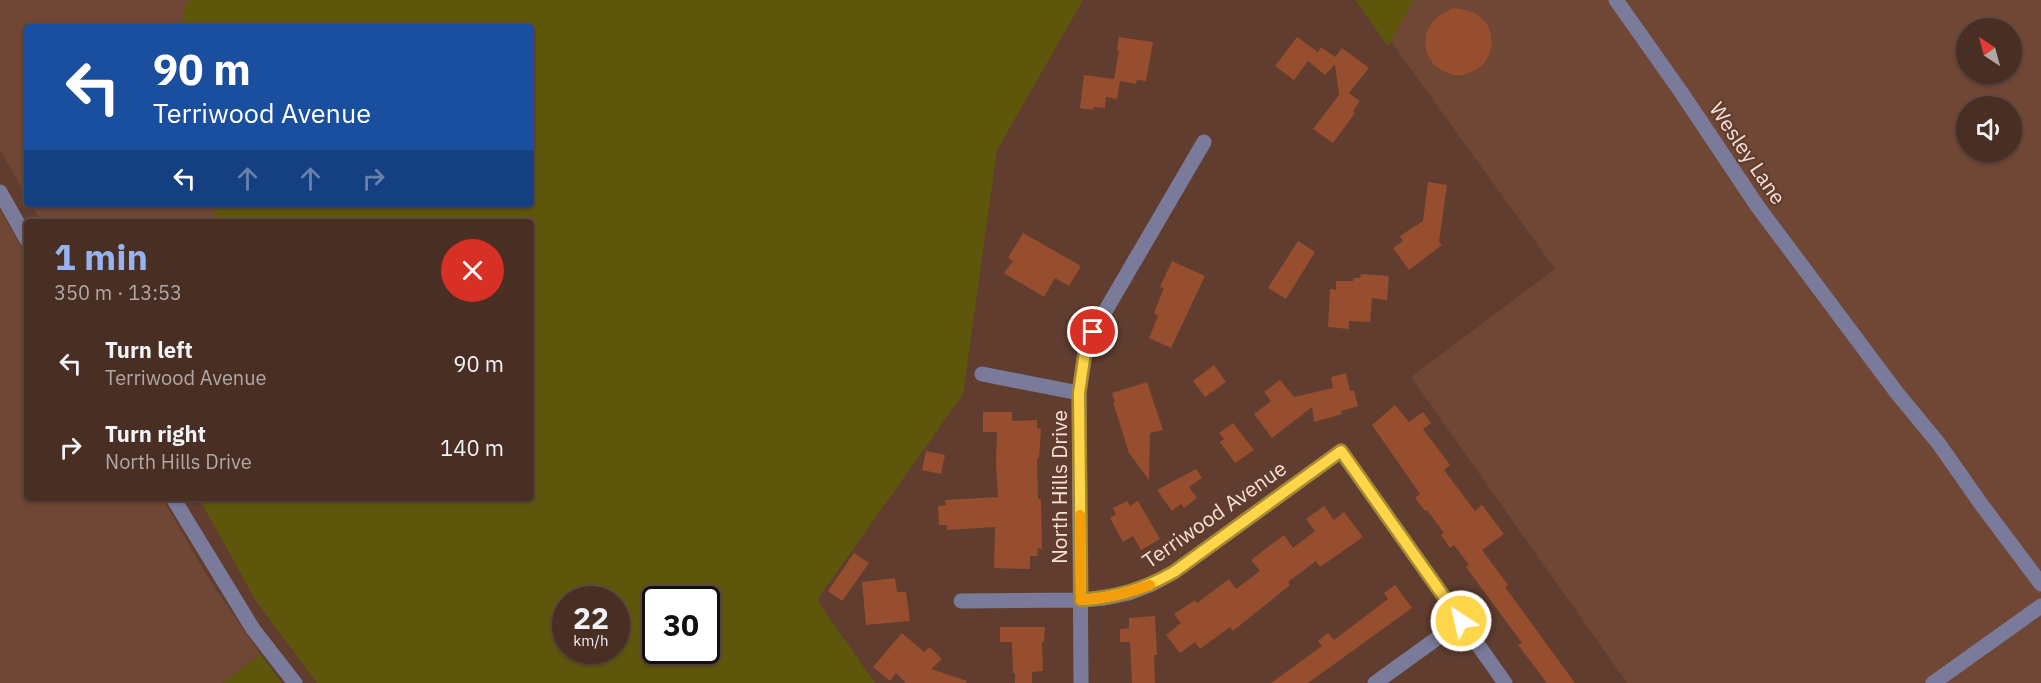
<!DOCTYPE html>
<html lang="en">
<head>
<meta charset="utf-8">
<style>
	:root { --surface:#482e23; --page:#4f362b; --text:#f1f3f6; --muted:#b1a8a6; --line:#604a41; --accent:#95b2f1 }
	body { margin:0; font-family:"IBM Plex Sans",sans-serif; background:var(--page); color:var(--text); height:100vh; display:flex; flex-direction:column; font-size:22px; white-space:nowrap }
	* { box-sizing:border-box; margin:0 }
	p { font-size:20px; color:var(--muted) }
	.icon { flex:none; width:33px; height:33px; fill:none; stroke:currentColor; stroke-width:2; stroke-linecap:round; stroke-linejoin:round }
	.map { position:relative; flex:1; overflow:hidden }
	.panel { position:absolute; left:24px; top:219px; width:510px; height:282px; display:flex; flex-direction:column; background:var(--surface); border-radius:6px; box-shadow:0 2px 4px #0004,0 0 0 2px var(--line) }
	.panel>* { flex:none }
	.top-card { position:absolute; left:24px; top:24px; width:510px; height:183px; border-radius:6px; box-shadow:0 2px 4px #0004,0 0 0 2px var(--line); background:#1a4fa0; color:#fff; overflow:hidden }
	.needle { width:39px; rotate:324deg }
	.fabs { position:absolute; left:1956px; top:18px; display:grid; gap:12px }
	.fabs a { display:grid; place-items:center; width:66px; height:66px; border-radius:50%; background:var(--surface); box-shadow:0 2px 4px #0004,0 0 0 2px var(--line); font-size:30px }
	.speed { position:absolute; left:552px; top:586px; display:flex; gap:12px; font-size:30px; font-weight:700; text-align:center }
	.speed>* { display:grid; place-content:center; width:78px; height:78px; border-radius:50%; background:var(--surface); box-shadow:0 2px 4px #0004,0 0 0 2px var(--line); line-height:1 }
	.speed small { font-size:15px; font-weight:400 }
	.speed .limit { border:3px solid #111; border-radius:9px; background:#fff; color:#111 }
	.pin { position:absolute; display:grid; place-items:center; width:51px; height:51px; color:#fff; margin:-26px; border:3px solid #fff; border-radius:50%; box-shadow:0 2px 6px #0007 }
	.me { position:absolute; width:66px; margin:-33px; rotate:325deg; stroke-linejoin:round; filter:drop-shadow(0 0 4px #0008) }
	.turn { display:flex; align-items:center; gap:21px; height:126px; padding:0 30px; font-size:27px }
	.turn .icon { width:78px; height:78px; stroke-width:2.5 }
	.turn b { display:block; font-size:42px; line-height:51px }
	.lanes { display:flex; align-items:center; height:57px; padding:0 30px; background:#0003; justify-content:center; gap:30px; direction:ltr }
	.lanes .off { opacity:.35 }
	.round { display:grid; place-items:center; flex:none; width:63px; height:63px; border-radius:32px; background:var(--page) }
	.head { display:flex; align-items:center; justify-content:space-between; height:102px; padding:0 30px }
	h1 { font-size:36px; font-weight:700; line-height:45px; color:var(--accent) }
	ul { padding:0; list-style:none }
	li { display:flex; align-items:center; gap:18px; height:84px; padding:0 30px }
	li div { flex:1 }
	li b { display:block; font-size:22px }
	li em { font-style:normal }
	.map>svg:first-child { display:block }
	.built { fill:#704634; fill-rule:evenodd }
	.green { fill:#5e570b; fill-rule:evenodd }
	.building { fill:#964e2f }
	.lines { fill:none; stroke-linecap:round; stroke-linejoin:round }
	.minor { stroke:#7a7b9b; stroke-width:15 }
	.route-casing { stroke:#a68a30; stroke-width:15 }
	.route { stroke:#ffd54a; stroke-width:10 }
	.slow { stroke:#f59e0b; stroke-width:10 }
	.labels { text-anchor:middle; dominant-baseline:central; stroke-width:4.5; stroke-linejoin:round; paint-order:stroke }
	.street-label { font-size:21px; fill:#f8e1d8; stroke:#603d2f }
</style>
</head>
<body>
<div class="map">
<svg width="2041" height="683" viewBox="0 0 2041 683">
	<rect width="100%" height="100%" fill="#603d2f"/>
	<path class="built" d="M 0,0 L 302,0 L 317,27 L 27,27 L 27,197 L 0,150 Z
		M 1361,0 L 2041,0 L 2041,683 L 1627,683 L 1411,377 L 1555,269 ZM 1966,28 L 2012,28 L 2012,74 L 1966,74 ZM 1966,106 L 2012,106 L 2012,152 L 1966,152 Z
		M 31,204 L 242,204 L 217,222 L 41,222 Z
		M 0,209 L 27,258 L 27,498 L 162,498 L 209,579 L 260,654 L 223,683 L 0,683 Z"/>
	<path class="green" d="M 189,0 L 1083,0 L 997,150 L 963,394 L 817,600 L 875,683 L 317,683 L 256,601 L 199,498 L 531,498 L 531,222 L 218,222 L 211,204 L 531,204 L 531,27 L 185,27 L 183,12 ZM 566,600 L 616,600 L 616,651 L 566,651 ZM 656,600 L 706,600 L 706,651 L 656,651 Z
		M 1355,0 L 1414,0 L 1388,46 Z
		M 260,654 L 282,683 L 223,683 Z"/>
	<path class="building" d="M 1453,8 L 1470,11 L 1479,16 L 1487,24 L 1491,34 L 1492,45 L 1489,55 L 1483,65 L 1474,71 L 1464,75 L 1453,75 L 1443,71 L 1434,65 L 1428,56 L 1425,45 L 1426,34 L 1431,24 L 1438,16 Z
		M 1119,37 L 1153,42 L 1146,81 L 1137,80 L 1136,84 L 1120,81 L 1117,99 L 1106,97 L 1105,108 L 1093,107 L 1093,110 L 1080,108 L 1084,75 L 1114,79 L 1119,51 L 1117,50 Z
		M 1297,37 L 1318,52 L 1321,47 L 1335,57 L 1342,48 L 1369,68 L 1349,93 L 1360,101 L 1353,111 L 1355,113 L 1333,143 L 1313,129 L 1339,95 L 1335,64 L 1325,75 L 1308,61 L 1294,80 L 1275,66 Z
		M 1428,182 L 1447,185 L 1439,242 L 1442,245 L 1409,270 L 1393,248 L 1403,241 L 1400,236 L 1423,221 Z
		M 1023,233 L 1081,266 L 1069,286 L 1055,278 L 1044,297 L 1004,273 L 1013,261 L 1008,258 Z
		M 1298,241 L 1315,252 L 1286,299 L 1268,288 Z
		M 1172,261 L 1205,276 L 1171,348 L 1149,338 L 1158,316 L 1154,313 L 1164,288 L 1160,287 Z
		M 1361,274 L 1389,276 L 1387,300 L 1372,298 L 1370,322 L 1349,321 L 1349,329 L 1328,327 L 1330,289 L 1336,290 L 1336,281 L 1353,281 L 1354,278 L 1360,278 Z
		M 1214,365 L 1226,382 L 1205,397 L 1193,381 Z
		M 1346,373 L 1350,391 L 1354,391 L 1358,406 L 1341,411 L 1342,414 L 1314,422 L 1312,407 L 1272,438 L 1254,414 L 1271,401 L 1264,392 L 1280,380 L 1294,397 L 1333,388 L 1331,377 Z
		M 1147,382 L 1163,430 L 1150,433 L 1149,480 L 1129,453 L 1113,402 L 1115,402 L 1112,393 Z
		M 1395,405 L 1409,422 L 1423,412 L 1431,423 L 1423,429 L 1450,465 L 1444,470 L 1475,511 L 1482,505 L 1504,534 L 1482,550 L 1508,585 L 1505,587 L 1575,683 L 1547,683 L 1518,645 L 1522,643 L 1466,567 L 1469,565 L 1454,545 L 1450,548 L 1441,535 L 1444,533 L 1427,510 L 1425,511 L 1415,498 L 1420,494 L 1372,425 Z
		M 983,412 L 1012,412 L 1012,421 L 1037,420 L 1037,428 L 1041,429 L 1039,458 L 1037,458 L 1038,499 L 1041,499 L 1042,549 L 1038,548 L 1037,556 L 1030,556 L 1030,569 L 994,568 L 995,527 L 947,530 L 947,525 L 939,525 L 938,506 L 946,505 L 945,500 L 998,497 L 996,463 L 997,432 L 983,432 Z
		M 1233,423 L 1254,450 L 1235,463 L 1220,442 L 1224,439 L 1219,433 Z
		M 926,451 L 945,455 L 941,474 L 922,470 Z
		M 1196,469 L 1202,478 L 1189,487 L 1197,498 L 1184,508 L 1181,504 L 1172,511 L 1157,490 Z
		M 1127,501 L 1130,506 L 1138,501 L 1160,539 L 1141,550 L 1133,536 L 1123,542 L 1110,518 L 1116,514 L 1113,508 Z
		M 1324,506 L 1334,520 L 1344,512 L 1363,537 L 1320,567 L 1316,561 L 1288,582 L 1290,585 L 1233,631 L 1230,627 L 1200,649 L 1195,642 L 1180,653 L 1166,635 L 1181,623 L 1174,614 L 1195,600 L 1197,603 L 1229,579 L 1236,589 L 1260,571 L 1251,560 L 1284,535 L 1293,548 L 1315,531 L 1306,519 Z
		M 854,553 L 869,563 L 842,601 L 828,591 Z
		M 895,578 L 897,592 L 906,592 L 910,621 L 866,625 L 862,582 Z
		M 1395,585 L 1412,608 L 1308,683 L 1271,683 L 1322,646 L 1318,641 L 1328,633 L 1334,640 L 1367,615 L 1388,599 L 1384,593 Z
		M 1155,616 L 1157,655 L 1154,655 L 1155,683 L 1132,683 L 1130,642 L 1120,642 L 1120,629 L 1129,628 L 1129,618 Z
		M 1000,627 L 1045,627 L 1044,642 L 1042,642 L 1043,671 L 1032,672 L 1032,683 L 1015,683 L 1015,673 L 1013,673 L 1012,642 L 1000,642 Z
		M 902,633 L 924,652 L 930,647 L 942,659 L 931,669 L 967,681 L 966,683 L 906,683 L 896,673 L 890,681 L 873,667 Z"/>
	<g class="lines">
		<path class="minor" d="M 1616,0 L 1681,92 L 1758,207 L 1897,393 L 1939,444 L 1981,504 L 2041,584
			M 0,192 L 27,240
			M 982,374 L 1079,393
			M 173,498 L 253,629 L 295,683
			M 961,601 L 1081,600 L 1105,598 L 1129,593 L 1152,584 L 1174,572 L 1341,451 L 1505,683
			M 1081,683 L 1079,393 L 1085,352 L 1093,332 L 1204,142
			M 1375,683 L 1461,621
			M 1933,683 L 2041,606"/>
	</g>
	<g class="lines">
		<g class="route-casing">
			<path id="route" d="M 1093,332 L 1085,352 L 1079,393 L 1081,600 C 1117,597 1142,590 1174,572 L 1341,451 L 1461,621"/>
		</g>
		<use href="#route" class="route"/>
		<path class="slow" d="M 1080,515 L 1081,600 C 1105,598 1127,594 1150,585"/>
	</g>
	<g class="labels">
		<g class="street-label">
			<text transform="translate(1748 153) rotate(56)">Wesley Lane</text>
			<text transform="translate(1059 487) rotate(-90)">North Hills Drive</text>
			<text transform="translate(1214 514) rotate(-35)">Terriwood Avenue</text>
		</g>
	</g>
</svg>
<div class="fabs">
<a><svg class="needle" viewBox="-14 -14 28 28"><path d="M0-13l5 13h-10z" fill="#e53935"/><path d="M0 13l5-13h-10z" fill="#b1a8a6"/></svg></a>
<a><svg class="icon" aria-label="sound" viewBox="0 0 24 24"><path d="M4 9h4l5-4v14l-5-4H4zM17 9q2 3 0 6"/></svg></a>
</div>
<div class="speed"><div>22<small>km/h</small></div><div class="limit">30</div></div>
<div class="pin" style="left:1093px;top:332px;background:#d93025"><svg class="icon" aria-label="arrive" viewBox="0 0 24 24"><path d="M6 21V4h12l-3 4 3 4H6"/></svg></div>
<svg class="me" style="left:1461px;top:621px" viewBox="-20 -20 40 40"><circle r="17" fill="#ffd54a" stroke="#fff" stroke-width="3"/><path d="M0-11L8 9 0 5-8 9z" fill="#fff"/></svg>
<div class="top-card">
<div class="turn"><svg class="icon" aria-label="left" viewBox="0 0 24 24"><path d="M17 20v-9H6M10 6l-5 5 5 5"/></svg><div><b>90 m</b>Terriwood Avenue</div></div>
<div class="lanes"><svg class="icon" aria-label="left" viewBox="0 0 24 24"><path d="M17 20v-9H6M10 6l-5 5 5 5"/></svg><svg class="icon off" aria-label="ahead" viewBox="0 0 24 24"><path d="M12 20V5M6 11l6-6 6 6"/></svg><svg class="icon off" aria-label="ahead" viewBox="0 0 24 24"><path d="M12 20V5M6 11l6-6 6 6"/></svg><svg class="icon off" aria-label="right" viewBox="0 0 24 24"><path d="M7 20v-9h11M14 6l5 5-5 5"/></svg></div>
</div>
<section class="panel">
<div class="head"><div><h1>1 min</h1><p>350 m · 13:53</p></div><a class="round" style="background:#d93025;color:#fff"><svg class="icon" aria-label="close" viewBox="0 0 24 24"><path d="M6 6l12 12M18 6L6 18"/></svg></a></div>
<ul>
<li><svg class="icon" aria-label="left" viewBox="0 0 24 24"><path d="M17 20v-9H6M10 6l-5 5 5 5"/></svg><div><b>Turn left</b><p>Terriwood Avenue</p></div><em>90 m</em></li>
<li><svg class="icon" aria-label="right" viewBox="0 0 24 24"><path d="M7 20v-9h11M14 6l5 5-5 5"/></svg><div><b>Turn right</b><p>North Hills Drive</p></div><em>140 m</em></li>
</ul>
</section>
</div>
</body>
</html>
